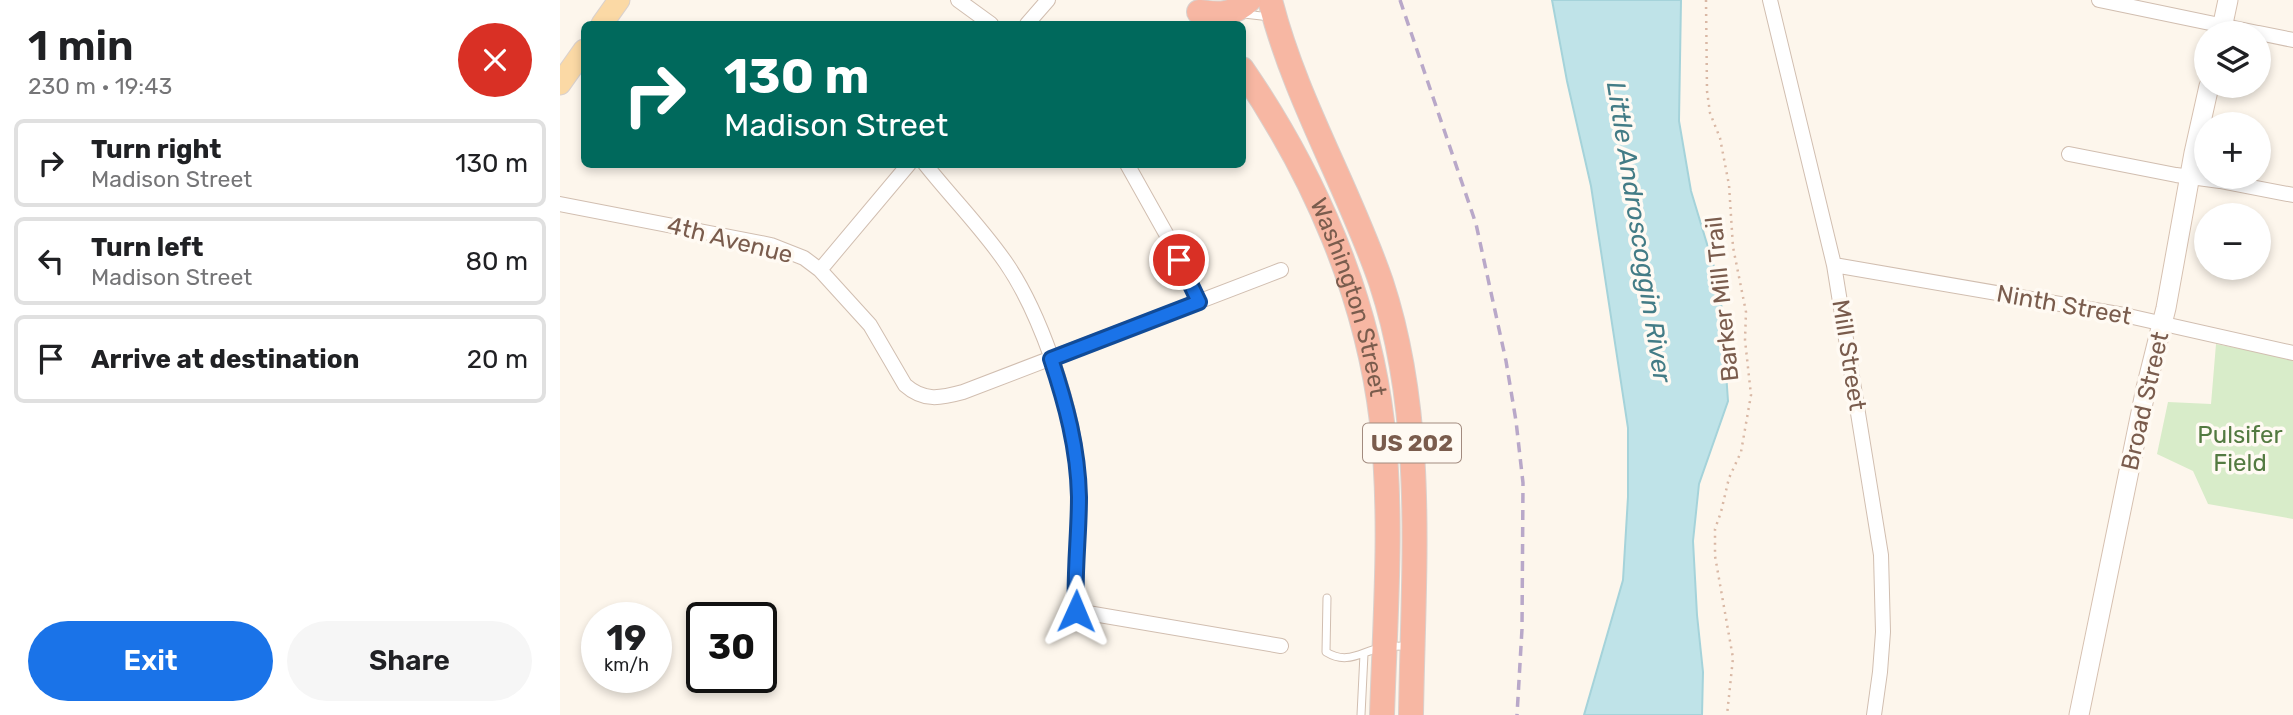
<!DOCTYPE html>
<html lang="en">
<head>
<meta charset="utf-8">
<style>
	:root { --surface:#fff; --page:#f6f6f6; --text:#202124; --muted:#757577; --line:#e0e0e0; --accent:#1a73e8 }
	body { margin:0; font-family:Rubik,sans-serif; background:var(--page); color:var(--text); height:100vh; display:flex; flex-direction:column; font-size:26px; white-space:nowrap }
	* { box-sizing:border-box; margin:0 }
	p { font-size:23px; color:var(--muted) }
	.icon { flex:none; width:38px; height:38px; fill:none; stroke:currentColor; stroke-width:2; stroke-linecap:round; stroke-linejoin:round }
	.map { position:relative; flex:1; overflow:hidden }
	.sheet { display:flex; flex-direction:column; background:var(--surface); width:560px }
	.sheet>* { flex:none }
	.top-card { position:absolute; left:21px; top:21px; width:665px; height:147px; border-radius:10px; box-shadow:0 4px 10px #0003; background:#00695c; color:#fff; overflow:hidden }
	.fabs { position:absolute; left:1634px; top:21px; display:grid; gap:14px }
	.fabs a { display:grid; place-items:center; width:77px; height:77px; border-radius:50%; background:var(--surface); box-shadow:0 4px 10px #0003; font-size:35px }
	.speed { position:absolute; left:21px; top:602px; display:flex; gap:14px; font-size:35px; font-weight:700; text-align:center }
	.speed>* { display:grid; place-content:center; width:91px; height:91px; border-radius:50%; background:var(--surface); box-shadow:0 4px 10px #0003; line-height:1 }
	.speed small { font-size:18px; font-weight:400 }
	.speed .limit { border:4px solid #111; border-radius:10px; background:#fff; color:#111 }
	.pin { position:absolute; display:grid; place-items:center; width:60px; height:60px; color:#fff; margin:-30px; border:4px solid #fff; border-radius:50%; box-shadow:0 2px 7px #0007 }
	.me { position:absolute; width:77px; margin:-38px; rotate:1deg; stroke-linejoin:round; filter:drop-shadow(0 0 5px #0008) }
	.turn { display:flex; align-items:center; gap:24px; height:147px; padding:0 28px; font-size:32px }
	.turn .icon { width:91px; height:91px; stroke-width:2.5 }
	.turn b { display:block; font-size:49px; line-height:60px }
	.round { display:grid; place-items:center; flex:none; width:74px; height:74px; border-radius:37px; background:var(--page) }
	.headline { display:flex; align-items:center; justify-content:space-between; height:119px; padding:0 28px }
	h1 { font-size:42px; font-weight:600; line-height:52px }
	.button { display:flex; gap:14px; margin-top:auto; padding:14px 28px }
	.button a { flex:1; height:80px; border-radius:42px; background:var(--accent); color:#fff; font-size:28px; font-weight:600; line-height:80px; text-align:center }
	.button a+a { background:var(--page); color:var(--text) }
	ul { padding:0; list-style:none }
	li { display:flex; align-items:center; gap:21px; height:88px; margin:0 14px 10px; padding:0 14px; border:4px solid var(--line); border-radius:10px }
	li div { flex:1 }
	li b { display:block; font-size:26px }
	li em { font-style:normal }
	main { display:flex; flex:1; min-height:0 }
	.map>svg:first-child { display:block }
	.green { fill:#d8ecc9 }
	.water { fill:#bfe3e8; stroke:#a5d3da; stroke-width:2 }
	.lines { fill:none; stroke-linecap:round; stroke-linejoin:round }
	.lane-casing { stroke:#d1beb0; stroke-width:9 }
	.street-casing { stroke:#d1beb0; stroke-width:16 }
	.secondary-casing { stroke:#d6c0b0; stroke-width:21 }
	.primary-casing { stroke:#dad1cd; stroke-width:23 }
	.highway-casing { stroke:#dad1cd; stroke-width:26 }
	.path { stroke:#d9b8a5; stroke-width:2.5; stroke-dasharray:2 5; stroke-linecap:butt }
	.lane { stroke:#fff; stroke-width:7 }
	.street { stroke:#fff; stroke-width:14 }
	.secondary { stroke:#fff; stroke-width:19 }
	.primary { stroke:#fbd9a5; stroke-width:21 }
	.highway { stroke:#f7b7a3; stroke-width:24 }
	.rail { stroke:#b9a8c9; stroke-width:3.5; stroke-dasharray:10 7; stroke-linecap:butt }
	.route-casing { stroke:#114b97; stroke-width:18 }
	.route { stroke:#1a73e8; stroke-width:12 }
	.labels { text-anchor:middle; dominant-baseline:central; stroke-width:7; stroke-linejoin:round; paint-order:stroke }
	.shield { fill:#fffaf3; stroke:#a28b7f; stroke-width:2 }
	.shield-label { font-size:23px; font-weight:bold; fill:#7a5c4d }
	.street-label { font-size:24px; fill:#7a5c4d; stroke:#fffaf3 }
	.park-label { font-size:24px; fill:#537a41; stroke:#fffaf3 }
	.water-label { font-size:26px; font-style:italic; fill:#437c86; stroke:#fffaf3 }
</style>
</head>
<body>
<main>
<section class="sheet">
<div class="headline"><div><h1>1 min</h1><p>230 m · 19:43</p></div><a class="round" style="background:#d93025;color:#fff"><svg class="icon" aria-label="close" viewBox="0 0 24 24"><path d="M6 6l12 12M18 6L6 18"/></svg></a></div>
<ul>
<li><svg class="icon" aria-label="right" viewBox="0 0 24 24"><path d="M7 20v-9h11M14 6l5 5-5 5"/></svg><div><b>Turn right</b><p>Madison Street</p></div><em>130 m</em></li>
<li><svg class="icon" aria-label="left" viewBox="0 0 24 24"><path d="M17 20v-9H6M10 6l-5 5 5 5"/></svg><div><b>Turn left</b><p>Madison Street</p></div><em>80 m</em></li>
<li><svg class="icon" aria-label="arrive" viewBox="0 0 24 24"><path d="M6 21V4h12l-3 4 3 4H6"/></svg><div><b>Arrive at destination</b></div><em>20 m</em></li>
</ul>
<div class="button"><a>Exit</a><a>Share</a></div>
</section>
<div class="map">
<svg width="1733" height="715" viewBox="0 0 1733 715">
	<rect width="100%" height="100%" fill="#fdf6ec"/>
	<path class="green" d="M 1656,344 L 1733,359 L 1733,519 L 1648,504 L 1633,471 L 1597,454 L 1608,402 L 1651,404 Z"/>
	<path class="water" d="M 992,0 L 1121,0 L 1119,121 L 1131,191 L 1160,287 L 1168,401 L 1139,484 L 1133,541 L 1137,615 L 1143,672 L 1142,715 L 1024,715 L 1063,580 L 1068,497 L 1068,428 L 1031,186 L 1007,81 Z"/>
	<g class="lines">
		<g class="lane-casing">
			<path id="lane" d="M 684,14 L 710,17
				M 767,598 L 766,652 C 789,666 802,650 825,647 C 832,646 840,646 847,646
				M 801,715 L 804,654"/>
		</g>
		<g class="street-casing">
			<path id="street" d="M 398,0 L 431,24
				M 1210,0 L 1274,265 L 1321,555 L 1323,632 L 1320,672 L 1314,715
				M 1539,0 L 1698,33
				M 467,24 L 488,0
				M 1699,33 L 1733,40
				M 1509,154 L 1616,175 L 1660,181 L 1733,195
				M 365,164 C 392,198 422,228 446,263 C 479,311 510,400 516,457 C 522,509 514,560 516,611 L 721,646
				M 567,164 L 609,239 L 639,302
				M 0,204 L 211,245 L 244,258 L 260,270 L 310,325 L 345,385 C 364,402 381,398 403,392 L 721,270
				M 1274,265 L 1564,315 L 1733,353
				M 260,270 L 349,164"/>
		</g>
		<g class="secondary-casing">
			<path id="secondary" d="M 1661,33 L 1668,0
				M 1519,715 L 1586,388 L 1606,308 L 1634,153 L 1649,86"/>
		</g>
		<g class="primary-casing">
			<path id="primary" d="M 42,24 L 59,0
				M 0,84 L 24,50"/>
		</g>
		<g class="highway-casing">
			<g id="highway">
				<path d="M 710,0 C 735,99 788,186 821,282 C 867,421 853,571 851,715"/>
				<path d="M 639,12 C 660,15 674,15 689,0"/>
				<path id="s1" d="M 682,69 C 754,174 807,295 822,422 C 833,519 825,618 822,715"/>
			</g>
		</g>
		<path class="path" d="M 1146,0 L 1147,91 L 1150,113 L 1160,138 L 1169,185 L 1173,247 L 1186,312 L 1185,340 L 1191,395 L 1181,452 L 1169,478 L 1161,512 L 1155,529 L 1155,556 L 1173,658 L 1167,715"/>
		<use href="#lane" class="lane"/>
		<use href="#street" class="street"/>
		<use href="#secondary" class="secondary"/>
		<use href="#primary" class="primary"/>
		<use href="#highway" class="highway"/>
		<path class="rail" d="M 840,0 L 916,224 L 946,361 L 956,421 L 963,483 L 962,629 L 957,715"/>
	</g>
	<g class="lines">
		<g class="route-casing">
			<path id="route" d="M 516,611 C 514,573 519,535 519,497 C 518,448 506,404 491,359 L 639,302 L 619,260"/>
		</g>
		<use href="#route" class="route"/>
	</g>
	<g class="labels">
		<rect class="shield" x="803" y="423.5" width="98" height="39" rx="5"/>
		<g class="shield-label">
			<text x="852" y="443">US 202</text>
		</g>
		<g class="street-label">
			<text transform="translate(170 240) rotate(14)">4th Avenue</text>
			<text stroke="none"><textPath href="#s1" startOffset="254">Washington Street</textPath></text>
			<text transform="translate(1162 299) rotate(-96)">Barker Mill Trail</text>
			<text transform="translate(1504 305) rotate(10)">Ninth Street</text>
			<text transform="translate(1289 355) rotate(81)">Mill Street</text>
			<text transform="translate(1585 401) rotate(-77)">Broad Street</text>
		</g>
		<g class="park-label">
			<text x="1680" y="435">Pulsifer<tspan x="1680" dy="28">Field</tspan></text>
		</g>
		<g class="water-label">
			<text transform="translate(1079 232) rotate(81)">Little Androscoggin River</text>
		</g>
	</g>
</svg>
<div class="fabs">
<a><svg class="icon" aria-label="layers" viewBox="0 0 24 24"><path d="M12 4l9 5-9 5-9-5zM3 14l9 5 9-5"/></svg></a>
<a>+</a>
<a>−</a>
</div>
<div class="speed"><div>19<small>km/h</small></div><div class="limit">30</div></div>
<div class="pin" style="left:619px;top:260px;background:#d93025"><svg class="icon" aria-label="arrive" viewBox="0 0 24 24"><path d="M6 21V4h12l-3 4 3 4H6"/></svg></div>
<svg class="me" style="left:516px;top:611px" viewBox="-20 -20 40 40"><path d="M0-17L14 15 0 8-14 15z" fill="#1a73e8" stroke="#fff" stroke-width="4"/></svg>
<div class="top-card">
<div class="turn"><svg class="icon" aria-label="right" viewBox="0 0 24 24"><path d="M7 20v-9h11M14 6l5 5-5 5"/></svg><div><b>130 m</b>Madison Street</div></div>
</div>
</div>
</main>
</body>
</html>
